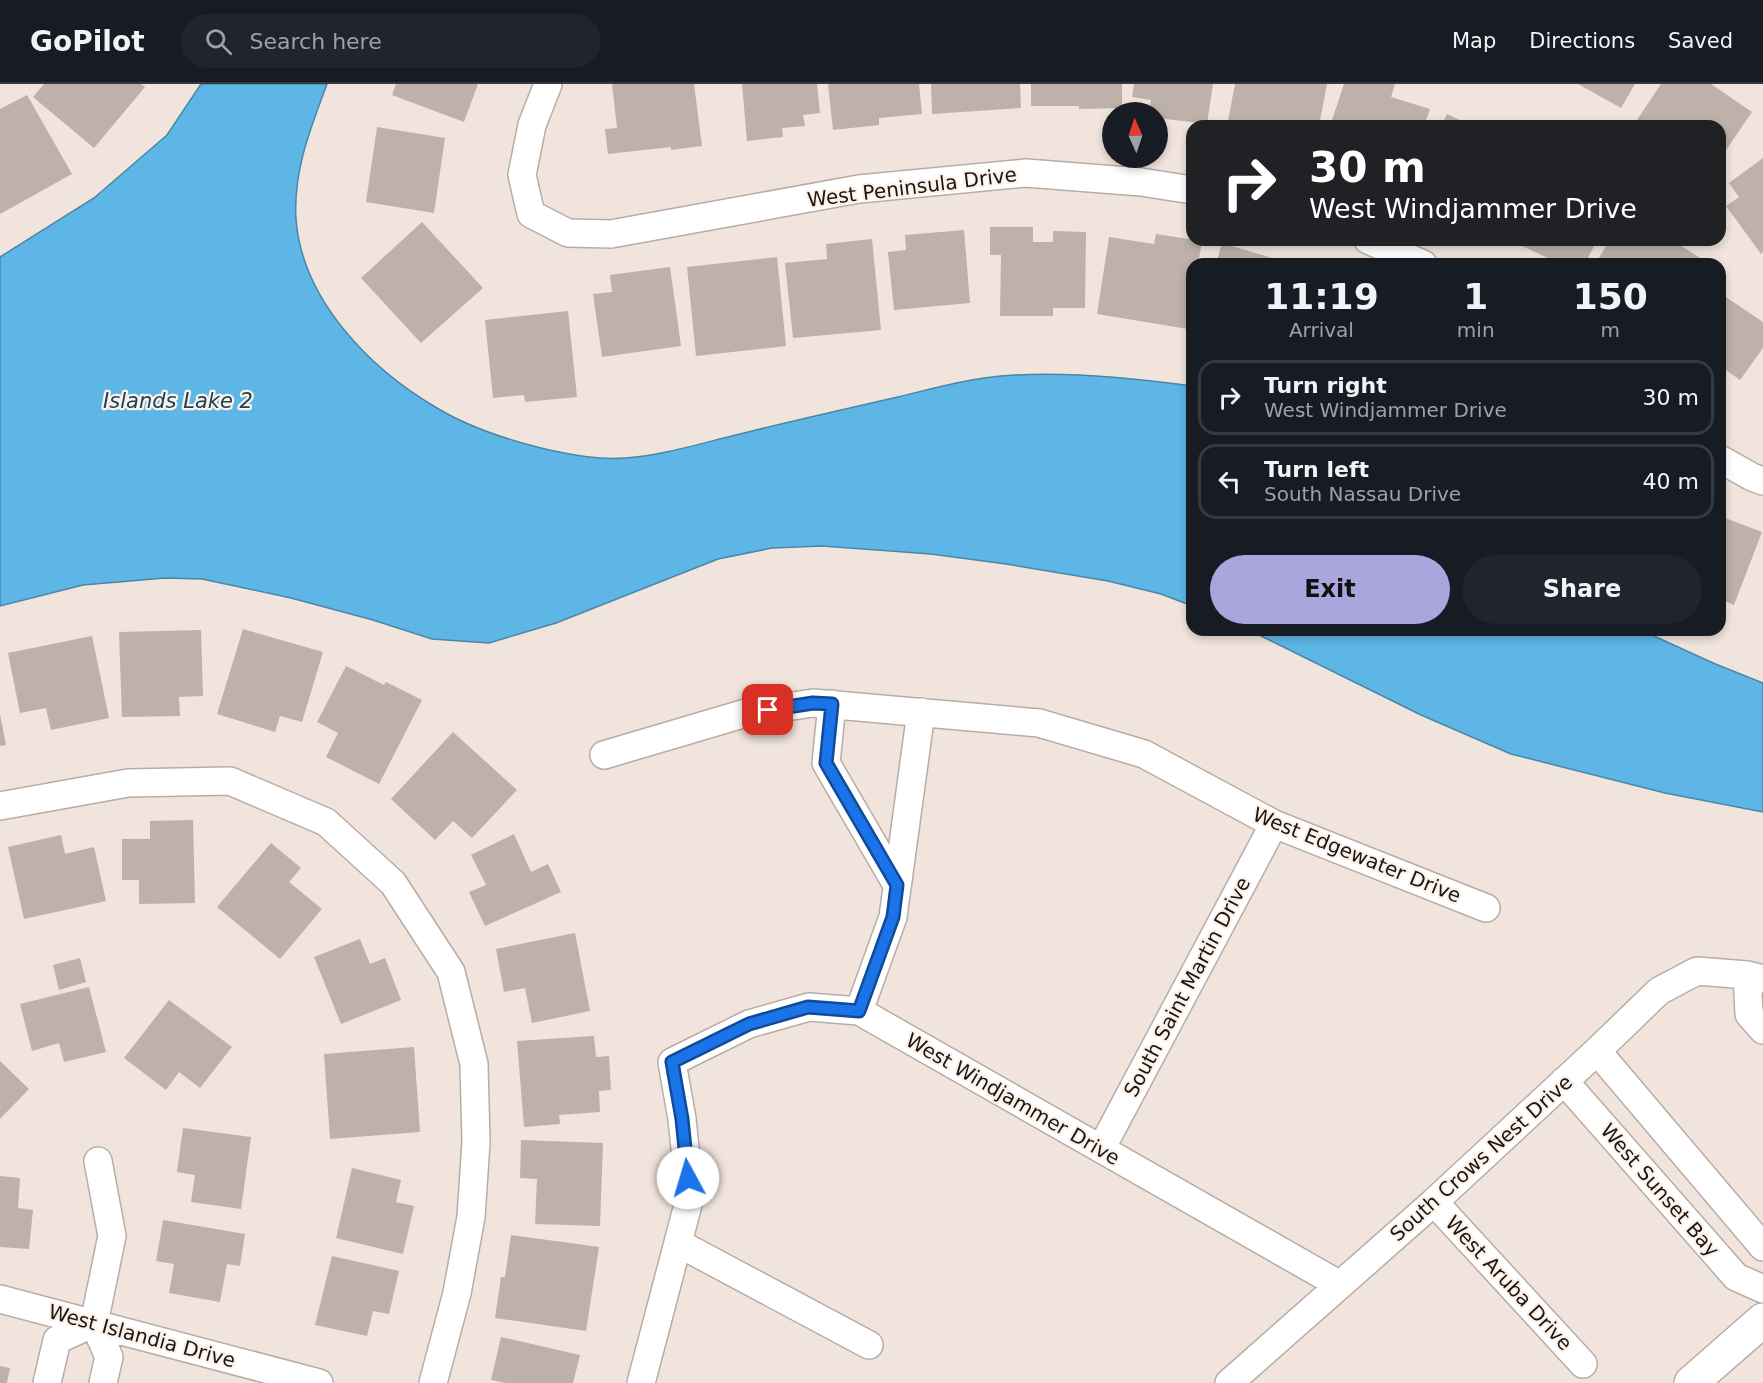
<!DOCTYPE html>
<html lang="en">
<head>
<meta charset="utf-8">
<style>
	:root { --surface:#171b24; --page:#20242c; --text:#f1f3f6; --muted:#9ea1a6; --line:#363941; --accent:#aaa5dc }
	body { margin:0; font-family:"DejaVu Sans",sans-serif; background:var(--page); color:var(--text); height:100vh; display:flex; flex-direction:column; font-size:22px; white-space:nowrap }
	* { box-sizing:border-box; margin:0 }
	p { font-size:20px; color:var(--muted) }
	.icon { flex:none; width:33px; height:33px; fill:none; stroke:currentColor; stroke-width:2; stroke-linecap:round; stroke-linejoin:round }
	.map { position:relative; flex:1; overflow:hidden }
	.details { position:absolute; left:1186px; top:174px; width:540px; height:378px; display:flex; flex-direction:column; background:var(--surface); border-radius:18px; box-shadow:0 3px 9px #0003 }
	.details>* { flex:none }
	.hud { position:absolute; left:1186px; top:36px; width:540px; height:126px; border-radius:18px; box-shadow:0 3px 9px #0003; background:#202124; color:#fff; overflow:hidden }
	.needle { width:39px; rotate:357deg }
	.buttons { position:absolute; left:1102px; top:18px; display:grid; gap:12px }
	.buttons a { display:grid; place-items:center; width:66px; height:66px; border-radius:50%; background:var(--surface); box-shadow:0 3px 9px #0003; font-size:30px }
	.pin { position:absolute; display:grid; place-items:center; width:51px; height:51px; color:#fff; margin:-26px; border-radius:12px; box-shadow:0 3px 9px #0006 }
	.me { position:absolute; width:66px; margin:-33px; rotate:354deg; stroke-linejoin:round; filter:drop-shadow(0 0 4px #0008) }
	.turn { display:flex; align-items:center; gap:21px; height:126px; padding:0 24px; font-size:27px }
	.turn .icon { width:78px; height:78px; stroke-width:2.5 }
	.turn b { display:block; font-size:42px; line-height:51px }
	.eta { display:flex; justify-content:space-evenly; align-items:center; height:102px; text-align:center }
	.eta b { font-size:36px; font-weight:800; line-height:42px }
	.primary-button { display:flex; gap:12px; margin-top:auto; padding:12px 24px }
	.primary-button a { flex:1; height:69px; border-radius:36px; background:var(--accent); color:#111; font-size:24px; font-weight:800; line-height:69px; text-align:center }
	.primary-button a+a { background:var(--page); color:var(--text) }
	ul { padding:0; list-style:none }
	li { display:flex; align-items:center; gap:18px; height:75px; margin:0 12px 9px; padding:0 12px; border:3px solid var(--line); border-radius:18px }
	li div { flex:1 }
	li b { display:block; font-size:22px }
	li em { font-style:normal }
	header { display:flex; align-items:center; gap:36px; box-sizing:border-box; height:84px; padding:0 30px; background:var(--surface); border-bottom:2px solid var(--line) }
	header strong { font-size:28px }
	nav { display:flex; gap:33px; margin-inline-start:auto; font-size:21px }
	.search { width:420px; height:54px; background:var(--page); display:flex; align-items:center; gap:15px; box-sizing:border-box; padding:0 21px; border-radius:33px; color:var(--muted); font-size:22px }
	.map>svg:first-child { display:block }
	.water { fill:#5eb6e6; stroke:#4a86a7; stroke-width:1.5 }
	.building { fill:#bdb1a9 }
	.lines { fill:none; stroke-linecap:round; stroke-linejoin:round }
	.minor-casing { stroke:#b8ada5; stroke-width:30 }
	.tertiary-casing { stroke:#b8ada5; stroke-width:36 }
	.minor { stroke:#fff; stroke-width:27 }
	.tertiary { stroke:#fff; stroke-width:33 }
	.route-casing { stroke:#114b97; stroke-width:15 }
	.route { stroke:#1a73e8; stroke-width:10 }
	.labels { text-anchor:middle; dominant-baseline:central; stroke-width:4.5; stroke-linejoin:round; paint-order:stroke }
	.street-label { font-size:20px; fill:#1a1613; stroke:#fdf2e9 }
	.water-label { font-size:21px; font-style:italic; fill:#1c4257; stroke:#fdf2e9 }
</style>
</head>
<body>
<header>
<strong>GoPilot</strong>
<div class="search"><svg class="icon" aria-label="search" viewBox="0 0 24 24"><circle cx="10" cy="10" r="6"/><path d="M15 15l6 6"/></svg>Search here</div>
<nav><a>Map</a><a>Directions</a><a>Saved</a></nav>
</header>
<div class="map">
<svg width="1763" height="1299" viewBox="0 0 1763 1299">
	<rect width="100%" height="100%" fill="#f0e4dc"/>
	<path class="water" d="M 201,0 L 327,0 C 311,43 293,87 296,135 C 302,216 370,285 437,324 C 470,344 508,356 545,365 C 572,371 598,376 626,374 C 664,371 702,359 740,350 C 792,337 845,325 898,313 C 927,306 955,298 984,294 C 1048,285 1128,293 1192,302 L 1192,522 L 1161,510 L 1108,497 L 1006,480 L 931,470 L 822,462 L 772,464 L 718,475 L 556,539 L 489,559 L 432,555 L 373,536 L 291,514 L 202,495 L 165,494 L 83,501 L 0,522 L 0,173 L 94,114 L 167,51 Z
		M 1249,546 L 1641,546 L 1713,579 L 1763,599 L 1763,728 L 1665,709 L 1511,670 L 1421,631 Z"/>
	<path class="building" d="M 44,0 L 141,0 L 145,3 L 94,64 L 33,13 Z
		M 396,0 L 478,0 L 464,38 L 392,11 Z
		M 612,0 L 694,0 L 702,62 L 671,66 L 671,63 L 608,70 L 605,45 L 617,44 Z
		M 742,0 L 817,0 L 820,29 L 803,31 L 805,42 L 782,44 L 783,53 L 747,57 Z
		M 828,0 L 919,0 L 922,30 L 879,34 L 879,41 L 833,46 Z
		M 931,0 L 1020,0 L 1021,24 L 932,30 Z
		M 1031,0 L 1122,0 L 1122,24 L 1079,25 L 1079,22 L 1031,22 Z
		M 1134,0 L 1213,0 L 1207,40 L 1158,34 L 1158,28 L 1149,28 L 1151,16 L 1132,13 Z
		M 1235,0 L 1327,0 L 1319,42 L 1227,42 Z
		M 1344,0 L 1395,0 L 1391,13 L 1430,25 L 1424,42 L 1330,42 Z
		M 1578,0 L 1635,0 L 1621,24 Z
		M 1661,0 L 1711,0 L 1752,28 L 1720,75 L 1720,42 L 1633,42 Z
		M 27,11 L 72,90 L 0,130 L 0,25 Z
		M 1447,30 L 1472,42 L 1441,42 Z
		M 377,43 L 445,54 L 434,129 L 366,118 Z
		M 1763,74 L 1763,168 L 1761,170 L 1726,122 L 1739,113 L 1729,99 Z
		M 422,138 L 483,204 L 421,259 L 361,194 Z
		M 990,143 L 1033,143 L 1033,158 L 1053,158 L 1053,147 L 1086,148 L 1085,224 L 1053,224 L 1053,232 L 1000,232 L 1001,171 L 990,171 Z
		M 964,146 L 970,219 L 894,226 L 888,168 L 906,166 L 905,151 Z
		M 1156,150 L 1202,157 L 1198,180 L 1192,180 L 1192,217 L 1188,245 L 1097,230 L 1109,153 L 1154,160 Z
		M 872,155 L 881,246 L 793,254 L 785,179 L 827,175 L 826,160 Z
		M 1510,156 L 1597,156 L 1585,180 L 1560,180 Z
		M 1610,156 L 1672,156 L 1705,177 L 1703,180 L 1595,180 Z
		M 1222,159 L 1289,179 L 1289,180 L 1216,180 Z
		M 777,173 L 786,262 L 696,272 L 687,183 Z
		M 670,183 L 681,262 L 602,273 L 593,210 L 612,208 L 610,191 Z
		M 1720,209 L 1763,238 L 1763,264 L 1740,296 L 1723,284 L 1720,288 Z
		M 568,227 L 577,313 L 525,318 L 524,311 L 493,314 L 485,236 Z
		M 1720,432 L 1762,448 L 1734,521 L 1720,515 Z
		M 243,545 L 323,568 L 302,638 L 280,632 L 275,648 L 217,630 Z
		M 201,546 L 203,612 L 179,613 L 180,632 L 122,633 L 119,548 Z
		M 92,552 L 109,634 L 51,646 L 46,624 L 20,629 L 8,569 Z
		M 346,582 L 384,601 L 386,598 L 422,616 L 379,700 L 326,673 L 338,649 L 317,638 Z
		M 0,630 L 6,661 L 0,662 Z
		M 453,648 L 517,706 L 472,754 L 453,737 L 435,756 L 391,715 Z
		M 193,736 L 195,819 L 139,820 L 139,796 L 122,796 L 122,755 L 150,755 L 150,737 Z
		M 514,750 L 531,788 L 548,780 L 561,808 L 485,842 L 469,808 L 486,801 L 471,771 Z
		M 61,751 L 65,770 L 94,763 L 106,817 L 24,835 L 8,763 Z
		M 271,759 L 301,784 L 289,798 L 322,825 L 280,875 L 217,823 Z
		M 575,849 L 590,927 L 532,939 L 525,904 L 504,908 L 496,865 Z
		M 360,855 L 370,880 L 385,874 L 401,916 L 341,940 L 314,873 Z
		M 80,874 L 86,898 L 59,906 L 53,881 Z
		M 89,903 L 106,968 L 64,978 L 59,959 L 32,967 L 20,920 Z
		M 169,916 L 232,963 L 200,1004 L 179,988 L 166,1006 L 124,974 Z
		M 594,952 L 596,973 L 609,972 L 611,1006 L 599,1007 L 600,1028 L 559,1031 L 560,1040 L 524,1043 L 517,957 Z
		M 414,963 L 420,1048 L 330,1055 L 324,970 Z
		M 0,977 L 29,1005 L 0,1035 Z
		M 183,1044 L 251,1053 L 241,1125 L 191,1118 L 195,1091 L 177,1088 Z
		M 521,1056 L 603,1059 L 600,1142 L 535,1140 L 537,1095 L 520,1094 Z
		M 352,1084 L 401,1096 L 396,1118 L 414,1122 L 403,1170 L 336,1154 Z
		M 0,1092 L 20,1094 L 18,1124 L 33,1126 L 29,1165 L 0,1163 Z
		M 163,1136 L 245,1150 L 240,1182 L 227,1180 L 220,1218 L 169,1209 L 174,1180 L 156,1177 Z
		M 511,1151 L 599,1163 L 586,1247 L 495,1234 L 501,1193 L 505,1193 Z
		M 332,1172 L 399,1187 L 389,1230 L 373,1227 L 367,1252 L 315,1241 Z
		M 501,1253 L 580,1271 L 573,1299 L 506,1299 L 491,1296 Z
		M 0,1282 L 10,1284 L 7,1299 L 0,1299 Z"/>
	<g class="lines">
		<g class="minor-casing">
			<path id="minor" d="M 548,0 L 532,41 L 522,91 L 531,130 L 568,149 L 611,150 L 859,105 L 1026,89 L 1141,98 L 1192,106
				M 1368,156 L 1423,180
				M 1720,375 L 1752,393 L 1763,397
				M 832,620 L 826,679 L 897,801
				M 604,671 L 746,629 L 813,619 L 1039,639 L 1144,670 L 1274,740 L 1486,824
				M 0,722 L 128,699 L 230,697 L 326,738 L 393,799 L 451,888 L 474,980 L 476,1058 L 471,1133 L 457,1209 L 433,1299
				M 1747,891 L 1749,930 L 1763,946
				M 859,927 L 893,833 L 921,628
				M 1597,967 L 1763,1163
				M 1564,997 L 1736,1193 L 1763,1205
				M 1101,1065 L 1274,740
				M 98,1077 L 112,1152 L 94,1239 L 109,1273 L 103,1299
				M 1434,1118 L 1583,1280
				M 678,1159 L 869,1261
				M 0,1215 L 319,1299
				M 47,1299 L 57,1256 L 94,1239
				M 641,1299 L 690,1113 L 682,1035 L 672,978 L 749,940 L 809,923 L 859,927 L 1340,1201
				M 1229,1299 L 1434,1118 L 1597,967 L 1659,907 L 1697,887 L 1747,891 L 1763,895"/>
		</g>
		<g class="tertiary-casing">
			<path id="tertiary" d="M 1691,1299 L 1763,1236"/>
		</g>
		<use href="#minor" class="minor"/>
		<use href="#tertiary" class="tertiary"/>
	</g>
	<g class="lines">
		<g class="route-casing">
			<path id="route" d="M 688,1094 L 682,1035 L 672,978 L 749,940 L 808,923 L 859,927 L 893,833 L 897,801 L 826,679 L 832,620 L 813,619 L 768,626"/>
		</g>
		<use href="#route" class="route"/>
	</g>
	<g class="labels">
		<g class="street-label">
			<text transform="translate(912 103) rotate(-7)">West Peninsula Drive</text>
			<text transform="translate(1357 771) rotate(22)">West Edgewater Drive</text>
			<text transform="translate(1187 903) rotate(-62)">South Saint Martin Drive</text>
			<text transform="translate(1013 1015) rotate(30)">West Windjammer Drive</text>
			<text transform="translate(1481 1074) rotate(-42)">South Crows Nest Drive</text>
			<text transform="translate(1660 1106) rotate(49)">West Sunset Bay</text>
			<text transform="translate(1509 1199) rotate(47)">West Aruba Drive</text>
			<text transform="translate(142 1252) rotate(15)">West Islandia Drive</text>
		</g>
		<g class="water-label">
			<text x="178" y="317">Islands Lake 2</text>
		</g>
	</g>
</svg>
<div class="buttons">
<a><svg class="needle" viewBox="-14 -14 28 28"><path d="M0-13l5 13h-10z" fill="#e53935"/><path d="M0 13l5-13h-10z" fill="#9ea1a6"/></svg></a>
</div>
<div class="pin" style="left:768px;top:626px;background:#d93025"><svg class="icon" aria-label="arrive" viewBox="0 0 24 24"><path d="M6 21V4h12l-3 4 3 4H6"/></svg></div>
<svg class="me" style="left:688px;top:1094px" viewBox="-20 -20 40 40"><circle r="19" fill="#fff"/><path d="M0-13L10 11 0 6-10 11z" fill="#1a73e8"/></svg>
<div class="hud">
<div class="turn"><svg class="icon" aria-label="right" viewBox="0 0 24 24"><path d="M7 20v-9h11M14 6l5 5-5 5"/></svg><div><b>30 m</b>West Windjammer Drive</div></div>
</div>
<section class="details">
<div class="eta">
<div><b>11:19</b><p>Arrival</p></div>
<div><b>1</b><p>min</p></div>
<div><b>150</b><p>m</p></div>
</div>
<ul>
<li><svg class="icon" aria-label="right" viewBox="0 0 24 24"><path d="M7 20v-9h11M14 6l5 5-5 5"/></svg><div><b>Turn right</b><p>West Windjammer Drive</p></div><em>30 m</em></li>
<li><svg class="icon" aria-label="left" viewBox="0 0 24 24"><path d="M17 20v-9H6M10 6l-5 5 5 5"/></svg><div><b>Turn left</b><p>South Nassau Drive</p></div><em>40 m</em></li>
</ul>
<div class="primary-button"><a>Exit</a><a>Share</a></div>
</section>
</div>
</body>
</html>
